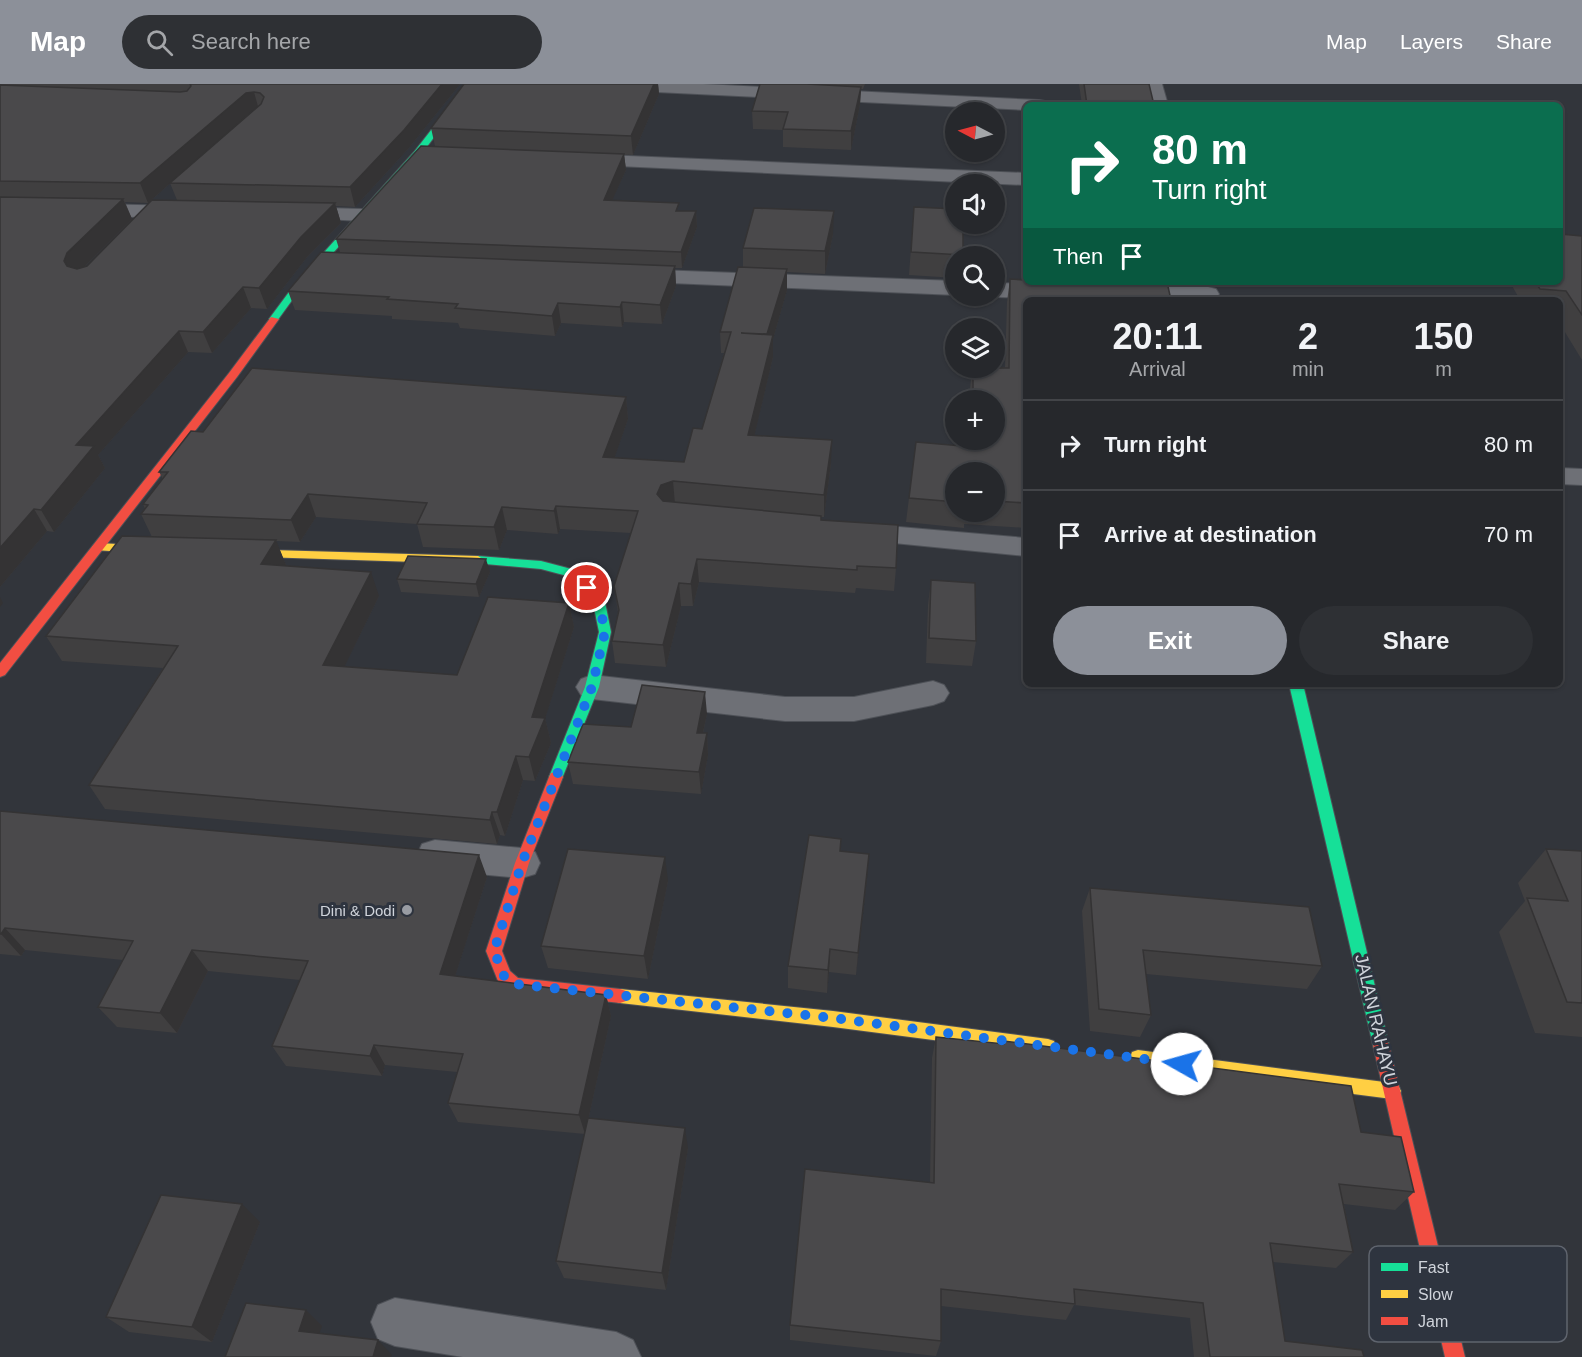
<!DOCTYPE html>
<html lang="en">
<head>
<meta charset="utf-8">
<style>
	:root { --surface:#26282c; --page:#2e3034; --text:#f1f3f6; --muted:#a4a6a9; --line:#424448; --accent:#8c9099 }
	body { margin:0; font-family:Helvetica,sans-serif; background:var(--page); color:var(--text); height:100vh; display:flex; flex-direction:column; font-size:22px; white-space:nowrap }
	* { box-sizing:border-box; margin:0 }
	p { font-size:20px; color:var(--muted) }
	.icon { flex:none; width:33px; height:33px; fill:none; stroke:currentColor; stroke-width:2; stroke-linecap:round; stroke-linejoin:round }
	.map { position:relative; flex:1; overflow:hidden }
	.details { position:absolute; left:1023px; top:213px; width:540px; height:390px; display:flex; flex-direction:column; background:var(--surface); border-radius:9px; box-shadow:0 2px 4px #0004,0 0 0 2px var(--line) }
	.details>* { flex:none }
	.top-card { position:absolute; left:1023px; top:18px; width:540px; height:183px; border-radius:9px; box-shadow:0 2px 4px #0004,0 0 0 2px var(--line); background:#0b6e4f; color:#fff; overflow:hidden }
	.needle { width:39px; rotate:276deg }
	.fabs { position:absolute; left:945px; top:18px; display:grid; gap:12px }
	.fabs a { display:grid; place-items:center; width:60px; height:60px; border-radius:50%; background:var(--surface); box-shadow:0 2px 4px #0004,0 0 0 2px var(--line); font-size:30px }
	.pin { position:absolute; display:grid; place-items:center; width:51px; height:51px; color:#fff; margin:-26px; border:3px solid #fff; border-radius:50%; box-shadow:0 2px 6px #0007 }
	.me { position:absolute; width:66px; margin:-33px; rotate:277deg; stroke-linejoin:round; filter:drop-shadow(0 0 4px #0008) }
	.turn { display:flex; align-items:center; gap:21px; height:126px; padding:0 30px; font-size:27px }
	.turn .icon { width:78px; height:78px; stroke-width:2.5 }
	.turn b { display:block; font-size:42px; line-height:51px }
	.then { display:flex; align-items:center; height:57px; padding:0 30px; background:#0003; gap:12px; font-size:22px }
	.eta { display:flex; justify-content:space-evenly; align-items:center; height:102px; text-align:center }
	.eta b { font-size:36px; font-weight:600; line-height:42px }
	.button { display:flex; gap:12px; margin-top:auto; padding:12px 30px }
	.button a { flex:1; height:69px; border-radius:36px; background:var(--accent); color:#fff; font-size:24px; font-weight:600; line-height:69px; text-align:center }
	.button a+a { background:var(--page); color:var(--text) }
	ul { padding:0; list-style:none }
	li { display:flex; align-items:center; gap:18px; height:90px; padding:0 30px; border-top:2px solid var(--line) }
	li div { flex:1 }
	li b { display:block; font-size:22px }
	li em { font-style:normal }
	header { display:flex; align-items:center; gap:36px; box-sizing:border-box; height:84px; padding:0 30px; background:var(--accent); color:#fff }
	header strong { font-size:28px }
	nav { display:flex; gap:33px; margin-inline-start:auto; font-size:21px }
	.search { width:420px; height:54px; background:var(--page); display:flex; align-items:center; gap:15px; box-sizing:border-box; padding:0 21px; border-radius:33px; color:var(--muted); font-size:22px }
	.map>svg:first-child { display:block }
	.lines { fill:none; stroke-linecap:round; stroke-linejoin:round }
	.street-casing { stroke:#4e5157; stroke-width:2 }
	.fast-casing { stroke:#4e5157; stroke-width:2 }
	.slow-casing { stroke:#4e5157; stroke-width:2 }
	.jam-casing { stroke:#4e5157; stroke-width:2 }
	.street { fill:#6e7076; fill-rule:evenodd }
	.fast { fill:#16e098; fill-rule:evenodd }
	.slow { fill:#ffcf43; fill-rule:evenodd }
	.jam { fill:#f24e42; fill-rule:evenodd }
	.wall { fill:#403f40; fill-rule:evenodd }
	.shaded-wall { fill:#343334 }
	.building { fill:#4a494b; stroke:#343334; stroke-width:1.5 }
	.route { stroke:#1a73e8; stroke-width:10; stroke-dasharray:0 18 }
	.poi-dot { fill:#999ca3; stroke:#2e343f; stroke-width:2 }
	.labels { text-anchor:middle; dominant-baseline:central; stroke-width:6; stroke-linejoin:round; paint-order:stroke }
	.poi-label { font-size:15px; fill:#d0d4db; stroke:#2e343f; text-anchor:end }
	.near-street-label { font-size:18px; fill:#d0d4db; stroke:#2e343f }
	.key { fill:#2e343f; stroke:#5f646e; stroke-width:1.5 }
	.key-label { font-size:16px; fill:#d0d4db }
</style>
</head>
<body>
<header>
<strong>Map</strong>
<div class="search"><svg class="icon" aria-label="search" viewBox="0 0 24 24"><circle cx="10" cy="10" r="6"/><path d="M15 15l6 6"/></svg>Search here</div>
<nav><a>Map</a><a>Layers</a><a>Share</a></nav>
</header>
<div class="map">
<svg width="1582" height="1273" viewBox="0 0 1582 1273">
	<rect width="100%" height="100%" fill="#32353b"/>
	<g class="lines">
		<g class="street-casing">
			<path id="street" d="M 587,0 L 703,0 L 1039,16 L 1045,17 L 1048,21 L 1026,21 L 1026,26 L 595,5 L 589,4 Z
				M 1146,0 L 1162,0 L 1168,21 L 1150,21 Z
				M 581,70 L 1026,89 L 1026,101 L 574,80 L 572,76 L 574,72 Z
				M 0,118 L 184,122 L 191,124 L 194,128 L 191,132 L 184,134 L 0,130 Z
				M 293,123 L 362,125 L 369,127 L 372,131 L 369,135 L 362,137 L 286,133 L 283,129 L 286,125 Z
				M 631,185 L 956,197 L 956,211 L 623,197 L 620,192 L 623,187 Z
				M 994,199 L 1053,200 L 1061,202 L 1064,207 L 1061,212 L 1053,214 L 994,213 L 989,212 L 994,212 Z
				M 1126,202 L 1208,203 L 1216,205 L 1219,210 L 1216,215 L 1211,216 L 1118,214 L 1115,209 L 1118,204 Z
				M 1560,384 L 1582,385 L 1582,401 L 1560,400 Z
				M 853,439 L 1026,454 L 1026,472 L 843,454 L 839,448 L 843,442 Z
				M 592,591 L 785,613 L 854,613 L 933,597 L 944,601 L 949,609 L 944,617 L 933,621 L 854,637 L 785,637 L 592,615 L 581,611 L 576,603 L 581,595 Z
				M 435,756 L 522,764 L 535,768 L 540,779 L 535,790 L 522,794 L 435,786 L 422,782 L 417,771 L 422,760 Z
				M 395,1214 L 616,1248 L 633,1256 L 641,1273 L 463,1273 L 395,1262 L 378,1255 L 371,1238 L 378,1221 Z"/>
		</g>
		<g class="fast-casing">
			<path id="fast" d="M 467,0 L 474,0 L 420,72 L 298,208 L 277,237 L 271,237 L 269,235 L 292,204 L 414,68 Z
				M 478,472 L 541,477 L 579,487 L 605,518 L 611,548 L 599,603 L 561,697 L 551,697 L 549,693 L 585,603 L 599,548 L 593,519 L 571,493 L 541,485 L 474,479 L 472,476 Z
				M 1289,600 L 1303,600 L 1389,961 L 1387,967 L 1381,969 L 1375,967 L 1373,961 Z"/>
		</g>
		<g class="slow-casing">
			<path id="slow" d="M 98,459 L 156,462 L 162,466 L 156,470 L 94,466 L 92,463 Z
				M 238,465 L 478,472 L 484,476 L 478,480 L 234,472 L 232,469 Z
				M 620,905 L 833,927 L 1048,955 L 1054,957 L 1056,963 L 1054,969 L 1048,971 L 833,943 L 620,919 L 614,917 L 612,912 L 614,907 Z
				M 1138,966 L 1392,999 L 1398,1001 L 1401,1007 L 1398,1013 L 1392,1015 L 1138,982 L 1132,980 L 1130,974 L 1132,968 Z"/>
		</g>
		<g class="jam-casing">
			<path id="jam" d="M 271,233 L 279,235 L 237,293 L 5,591 L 0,593 L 0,579 L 229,289 Z
				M 556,688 L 561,689 L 563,693 L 529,779 L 502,867 L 510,887 L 518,894 L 620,905 L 626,907 L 628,912 L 626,917 L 620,919 L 508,906 L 498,897 L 486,867 L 515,779 L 549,693 L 551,689 Z
				M 1381,953 L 1387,955 L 1389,961 L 1465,1273 L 1445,1273 L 1373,961 L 1375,955 Z"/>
		</g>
		<use href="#street" class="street"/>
		<use href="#fast" class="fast"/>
		<use href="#slow" class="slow"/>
		<use href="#jam" class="jam"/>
	</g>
	<path class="wall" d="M 0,0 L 460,0 L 408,65 L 355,123 L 336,122 L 341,139 L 307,173 L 267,225 L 251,224 L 212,269 L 188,268 L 98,371 L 105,384 L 54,448 L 47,447 L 0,503 ZM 252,27 L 253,27 L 170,99 L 177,116 L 87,182 L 84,183 L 132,135 L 125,118 L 148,119 Z
		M 464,0 L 658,0 L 659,10 L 633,71 L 579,68 L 624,70 L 626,86 L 612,116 L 680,127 L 696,127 L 697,143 L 682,184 L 675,184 L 676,202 L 662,240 L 624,238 L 622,243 L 561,239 L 555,252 L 460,244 L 458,239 L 392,235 L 392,232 L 295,226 L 288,207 L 340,168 L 336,155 L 435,62 L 431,44 Z
		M 750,0 L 865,0 L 863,5 L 861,5 L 860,20 L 851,66 L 783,63 L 783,46 L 753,45 L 752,27 L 760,0 Z
		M 1079,0 L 1149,0 L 1154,21 L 1082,21 Z
		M 914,123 L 963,140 L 963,172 L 956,172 L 956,194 L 909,191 Z
		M 833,150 L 825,190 L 787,188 L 787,206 L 773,255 L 773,273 L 754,352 L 831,379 L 824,433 L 821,433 L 821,436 L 896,484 L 894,507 L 856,504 L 855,509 L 699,498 L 693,522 L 681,522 L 666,583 L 615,579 L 612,557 L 618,528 L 614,502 L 631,449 L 560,445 L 558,450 L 507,446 L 499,466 L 423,463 L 417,440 L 316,433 L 300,458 L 276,457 L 286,481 L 379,512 L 344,583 L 457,591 L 569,519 L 574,543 L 545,634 L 551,659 L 535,697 L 523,696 L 505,752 L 500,751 L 497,760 L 105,725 L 89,701 L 163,584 L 62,577 L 46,552 L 152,453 L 141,430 L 145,425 L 143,420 L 163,395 L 159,388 L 203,348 L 626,313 L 628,335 L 614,374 L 684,378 L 702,345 L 724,269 L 721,269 L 720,248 L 743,183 L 743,164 Z
		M 1582,152 L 1582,276 L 1560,240 L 1560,216 L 1520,216 L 1510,198 L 1560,198 Z
		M 1010,195 L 1171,216 L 1026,216 L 1026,444 L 964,440 L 964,444 L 906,438 L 909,414 L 970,363 L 970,356 L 994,356 L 994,316 L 970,316 L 970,305 L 972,284 L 1005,283 L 1007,218 ZM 956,388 L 994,388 L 994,428 L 956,428 Z
		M 490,488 L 479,513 L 401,508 L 397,495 Z
		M 931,496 L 976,557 L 972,582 L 926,579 L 928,521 Z
		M 707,630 L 703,649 L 707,649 L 708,671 L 701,710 L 573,700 L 568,678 L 631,643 Z
		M 0,727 L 487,793 L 455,892 L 606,911 L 611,932 L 585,1050 L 458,1038 L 448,1019 L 457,988 L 385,981 L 382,992 L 286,982 L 272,962 L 300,896 L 208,887 L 177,949 L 117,943 L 98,923 L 123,876 L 25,866 L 21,872 L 0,870 Z
		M 841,755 L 840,767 L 867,794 L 856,891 L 829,888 L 827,909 L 788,904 L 788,882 Z
		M 1546,765 L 1582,767 L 1582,953 L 1535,949 L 1499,848 L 1525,817 L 1518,799 Z
		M 668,797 L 648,895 L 548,884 L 541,862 Z
		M 1090,804 L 1322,882 L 1307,905 L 1146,890 L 1151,931 L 1140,953 L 1090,947 L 1082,827 Z
		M 936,953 L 1003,960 L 1004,957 L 1361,1048 L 1414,1108 L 1395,1126 L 1344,1120 L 1353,1168 L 1336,1184 L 1273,1178 L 1285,1257 L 1364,1273 L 1194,1273 L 1190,1234 L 1074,1221 L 1066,1236 L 941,1222 L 941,1257 L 936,1272 L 790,1256 L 790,1241 L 930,1098 L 932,974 Z
		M 688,1064 L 666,1206 L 564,1194 L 556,1177 Z
		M 260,1138 L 212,1258 L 129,1248 L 106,1233 Z"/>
	<path class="shaded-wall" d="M 442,0 L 460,0 L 408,65 L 355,123 L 350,103 Z
		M 654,0 L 658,0 L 659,10 L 633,71 L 631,52 Z
		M 861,3 L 860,20 L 851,66 L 851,47 Z
		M 254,8 L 259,26 L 252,27 L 148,119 L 140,99 L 246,9 Z
		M 624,70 L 626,86 L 605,132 L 604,116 Z
		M 123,115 L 132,135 L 77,190 L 74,197 L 64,177 L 67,169 Z
		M 335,119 L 341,139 L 307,173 L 267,225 L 259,204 L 301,153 Z
		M 696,127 L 697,143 L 682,184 L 681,168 Z
		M 834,127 L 833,150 L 825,190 L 825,167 Z
		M 675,182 L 676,202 L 662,240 L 660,221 Z
		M 787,185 L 787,206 L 773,255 L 773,273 L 749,374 L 748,351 L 767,250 Z
		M 243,203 L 251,224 L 212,269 L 203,248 Z
		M 622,218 L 624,238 L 622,243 L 620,223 Z
		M 558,219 L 561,239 L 555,252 L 552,232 Z
		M 179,247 L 188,268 L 98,371 L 105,384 L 54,448 L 41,426 L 76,361 Z
		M 626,313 L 628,335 L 607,395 L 603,373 Z
		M 832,356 L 831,379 L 824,433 L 824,411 Z
		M 673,397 L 675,420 L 659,432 L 657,410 L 661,401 Z
		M 308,410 L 316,433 L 300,458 L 291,436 Z
		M 556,422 L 560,445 L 558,450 L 554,427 Z
		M 502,423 L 507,446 L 499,466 L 494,443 Z
		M 34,425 L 47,447 L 0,503 L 0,464 Z
		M 276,456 L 286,481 L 272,504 L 261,480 Z
		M 486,475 L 490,488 L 479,513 L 476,500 Z
		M 697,475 L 699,498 L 693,522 L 691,500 Z
		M 371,488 L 379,512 L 333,606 L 323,581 Z
		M 679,499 L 681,522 L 666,583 L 663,561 Z
		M 0,513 L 3,519 L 0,523 Z
		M 569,519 L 574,543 L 544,638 L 545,634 L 551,659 L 535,697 L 529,673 L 532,633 Z
		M 705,608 L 707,630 L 698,671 L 697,649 Z
		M 707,649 L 708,671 L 701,710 L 699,688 Z
		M 516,672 L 523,696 L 505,752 L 497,728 Z
		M 492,728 L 500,751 L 497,760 L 490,736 Z
		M 869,770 L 867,794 L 856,891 L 858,869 Z
		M 479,771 L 487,793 L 449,911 L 440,890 Z
		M 665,773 L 668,797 L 648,895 L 644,872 Z
		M 5,844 L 25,866 L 21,872 L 1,850 Z
		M 830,865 L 829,888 L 827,909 L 828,886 Z
		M 192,866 L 208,887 L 177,949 L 160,929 Z
		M 606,911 L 611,932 L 585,1050 L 579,1031 Z
		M 374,961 L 385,981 L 382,992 L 370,972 Z
		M 685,1044 L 688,1064 L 666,1206 L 662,1189 Z
		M 242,1120 L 260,1138 L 212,1258 L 192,1243 Z
		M 306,1226 L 322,1242 L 315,1262 L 299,1247 Z
		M 378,1256 L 392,1271 L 391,1273 L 373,1273 Z"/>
	<path class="building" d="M 190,0 L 442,0 L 404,46 L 350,103 L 170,99 L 261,20 L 264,13 L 260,9 L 254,8 L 246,9 L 140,99 L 0,97 L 0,1 L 180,8 L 187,7 L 191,2 Z
		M 464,0 L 654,0 L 631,52 L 431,44 Z
		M 760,0 L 807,0 L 861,3 L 851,47 L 783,45 L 788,28 L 752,27 Z
		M 1084,0 L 1149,0 L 1154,21 L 1087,21 Z
		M 421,62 L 624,70 L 604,116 L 679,119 L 676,127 L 696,127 L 681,168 L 336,155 Z
		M 0,113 L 123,115 L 67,169 L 64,177 L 67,182 L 77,185 L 87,182 L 152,116 L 335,119 L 301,153 L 259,204 L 243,203 L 203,248 L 179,247 L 76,361 L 94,362 L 41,426 L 34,425 L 0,464 Z
		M 914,123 L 956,125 L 956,140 L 963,140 L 963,171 L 911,168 Z
		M 754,124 L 834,127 L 825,167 L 743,164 Z
		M 1560,150 L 1582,152 L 1582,231 L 1566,207 L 1540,205 L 1535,198 L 1560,198 Z
		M 321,168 L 675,182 L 660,221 L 622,218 L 620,223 L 558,219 L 552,232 L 455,224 L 458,220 L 387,215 L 389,213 L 288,207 Z
		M 738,183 L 787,185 L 767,250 L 741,249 L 773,251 L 748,351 L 832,356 L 824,411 L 673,397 L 661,401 L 657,410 L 663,417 L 821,432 L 821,436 L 898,441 L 896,484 L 857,482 L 857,486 L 697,475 L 691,500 L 679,499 L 663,561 L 612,557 L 619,526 L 614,502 L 638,427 L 556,422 L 554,427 L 502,423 L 494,443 L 417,440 L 427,419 L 308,410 L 291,436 L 141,430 L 148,421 L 143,420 L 168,388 L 159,388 L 191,347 L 203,348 L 252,284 L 626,313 L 603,373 L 684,378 L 693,344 L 702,345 L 731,248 L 720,248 Z
		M 1010,195 L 1026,196 L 1026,198 L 1167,198 L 1171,216 L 1152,215 L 1152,216 L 1026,216 L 1026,419 L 994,417 L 994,388 L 956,388 L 956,418 L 909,414 L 916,358 L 973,363 L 973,356 L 994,356 L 994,316 L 973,316 L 973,284 L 1009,284 Z
		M 122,452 L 276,456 L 261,480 L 371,488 L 323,581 L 457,591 L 488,513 L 569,519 L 532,633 L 545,634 L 529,673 L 516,672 L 497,728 L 492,728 L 490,736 L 89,701 L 178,562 L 46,552 Z
		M 408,472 L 486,475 L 476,500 L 397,495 Z
		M 931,496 L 975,499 L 976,557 L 929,554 Z
		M 642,601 L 705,608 L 697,649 L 707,649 L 699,688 L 568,678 L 583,640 L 631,643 Z
		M 0,727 L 479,771 L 440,890 L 606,911 L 579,1031 L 448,1019 L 463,970 L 374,961 L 370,972 L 272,962 L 308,877 L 192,866 L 160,929 L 98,923 L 133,857 L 5,844 L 1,850 L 0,850 Z
		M 809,751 L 841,755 L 840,767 L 869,770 L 858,869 L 830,865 L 828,886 L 788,882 Z
		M 568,765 L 665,773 L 644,872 L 541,862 Z
		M 1546,765 L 1582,767 L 1582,919 L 1567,918 L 1527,814 L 1568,817 Z
		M 1090,804 L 1309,823 L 1322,882 L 1143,866 L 1151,931 L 1099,925 Z
		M 936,953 L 1004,960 L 1004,957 L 1351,1002 L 1361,1048 L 1401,1053 L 1414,1108 L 1339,1100 L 1353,1168 L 1270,1159 L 1285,1257 L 1362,1266 L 1364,1273 L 1210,1273 L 1203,1219 L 1074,1205 L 1075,1220 L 941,1205 L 941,1257 L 790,1241 L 805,1085 L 934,1099 Z
		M 588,1034 L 685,1044 L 662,1189 L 556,1177 Z
		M 161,1111 L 242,1120 L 192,1243 L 106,1233 Z
		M 246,1219 L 306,1226 L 299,1247 L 378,1256 L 373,1273 L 225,1273 Z"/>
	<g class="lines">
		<path class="route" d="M 587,504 L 599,518 L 605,548 L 592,603 L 522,779 L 494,867 L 504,892 L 514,900 L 833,934 L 1182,980"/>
	</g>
	<circle class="poi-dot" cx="407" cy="826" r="6"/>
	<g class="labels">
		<g class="poi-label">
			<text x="395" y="826">Dini &amp; Dodi</text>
		</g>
		<g class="near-street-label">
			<text transform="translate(1376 936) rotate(77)">JALAN RAHAYU</text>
		</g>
	</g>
	<rect x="1369" y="1162" width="198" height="96" rx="9" class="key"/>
	<rect x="1381" y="1179" width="27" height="8" fill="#16e098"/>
	<rect x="1381" y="1206" width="27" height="8" fill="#ffcf43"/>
	<rect x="1381" y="1233" width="27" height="8" fill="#f24e42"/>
	<g class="key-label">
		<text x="1418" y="1189">Fast</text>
		<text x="1418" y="1216">Slow</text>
		<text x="1418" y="1243">Jam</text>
	</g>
</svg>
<div class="fabs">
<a><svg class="needle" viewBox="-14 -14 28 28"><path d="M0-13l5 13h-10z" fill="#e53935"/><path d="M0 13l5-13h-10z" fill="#a4a6a9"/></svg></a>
<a><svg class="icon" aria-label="sound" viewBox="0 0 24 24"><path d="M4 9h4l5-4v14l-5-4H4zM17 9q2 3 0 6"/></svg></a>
<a><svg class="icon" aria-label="search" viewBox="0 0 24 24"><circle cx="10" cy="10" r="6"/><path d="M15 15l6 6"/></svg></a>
<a><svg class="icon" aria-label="layers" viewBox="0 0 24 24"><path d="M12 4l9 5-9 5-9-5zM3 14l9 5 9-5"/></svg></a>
<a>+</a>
<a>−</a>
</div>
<div class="pin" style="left:587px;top:504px;background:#d93025"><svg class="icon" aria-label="arrive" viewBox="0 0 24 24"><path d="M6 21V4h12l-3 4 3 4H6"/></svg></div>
<svg class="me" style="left:1182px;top:980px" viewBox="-20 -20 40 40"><circle r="19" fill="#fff"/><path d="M0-13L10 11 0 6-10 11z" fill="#1a73e8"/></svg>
<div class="top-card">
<div class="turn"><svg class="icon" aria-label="right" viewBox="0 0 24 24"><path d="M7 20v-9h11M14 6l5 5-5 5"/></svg><div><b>80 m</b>Turn right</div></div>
<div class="then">Then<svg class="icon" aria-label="arrive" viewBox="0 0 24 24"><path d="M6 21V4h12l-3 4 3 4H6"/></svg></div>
</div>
<section class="details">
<div class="eta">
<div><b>20:11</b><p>Arrival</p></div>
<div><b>2</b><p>min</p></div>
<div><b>150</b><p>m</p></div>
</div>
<ul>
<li><svg class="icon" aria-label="right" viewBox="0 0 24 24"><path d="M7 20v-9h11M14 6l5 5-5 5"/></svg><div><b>Turn right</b></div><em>80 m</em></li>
<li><svg class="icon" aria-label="arrive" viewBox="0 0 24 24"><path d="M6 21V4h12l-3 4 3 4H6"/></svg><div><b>Arrive at destination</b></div><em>70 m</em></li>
</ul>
<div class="button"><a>Exit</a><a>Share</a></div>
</section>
</div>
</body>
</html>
